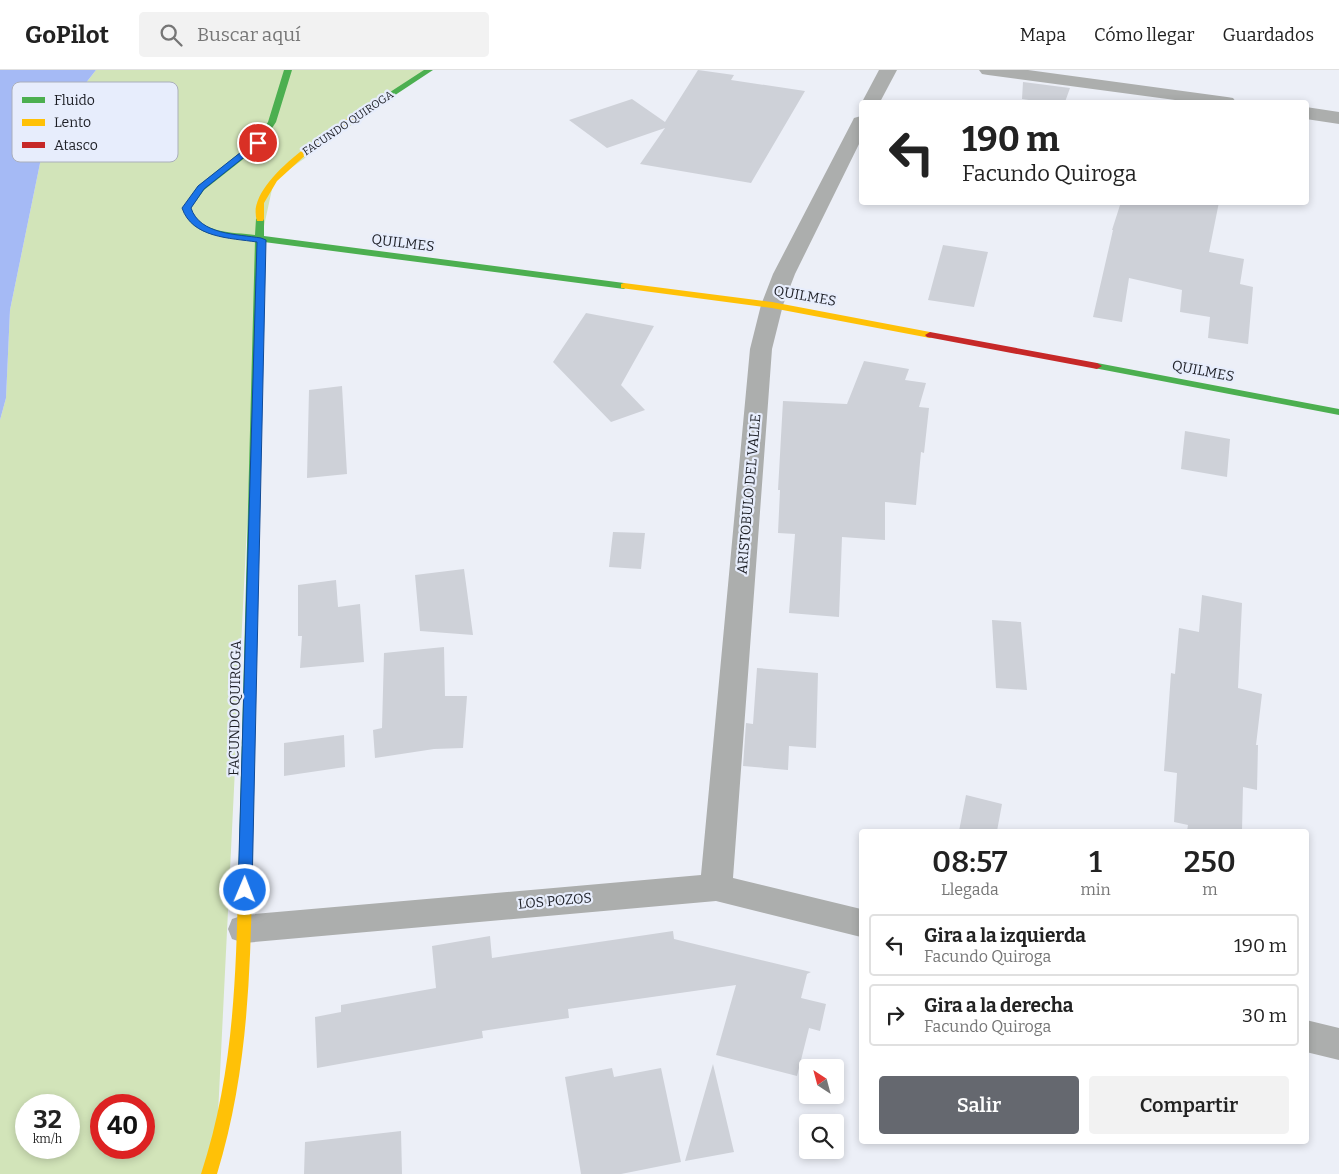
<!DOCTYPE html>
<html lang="es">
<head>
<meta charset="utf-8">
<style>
	:root { --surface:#fff; --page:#f2f2f2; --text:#222; --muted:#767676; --line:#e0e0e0; --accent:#65686f }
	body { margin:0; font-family:Bitter,serif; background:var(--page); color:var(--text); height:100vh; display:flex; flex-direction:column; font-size:19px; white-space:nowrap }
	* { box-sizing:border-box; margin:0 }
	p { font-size:16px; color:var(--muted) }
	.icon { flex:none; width:28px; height:28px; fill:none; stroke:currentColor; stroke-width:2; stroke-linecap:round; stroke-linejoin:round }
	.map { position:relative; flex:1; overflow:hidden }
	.drawer { position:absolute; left:859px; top:759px; width:450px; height:315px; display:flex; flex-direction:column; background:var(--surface); border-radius:5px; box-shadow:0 2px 8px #0003 }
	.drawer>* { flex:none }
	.top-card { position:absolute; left:859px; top:30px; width:450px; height:105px; border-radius:5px; box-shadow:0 2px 8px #0003; background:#fff; color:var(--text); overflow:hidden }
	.needle { width:32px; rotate:324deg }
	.tools { position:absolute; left:799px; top:989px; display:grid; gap:10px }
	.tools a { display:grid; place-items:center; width:45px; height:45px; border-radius:5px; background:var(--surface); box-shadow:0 2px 8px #0003; font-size:25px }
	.speed { position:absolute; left:15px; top:1024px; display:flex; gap:10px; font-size:25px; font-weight:700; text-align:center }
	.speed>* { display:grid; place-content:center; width:65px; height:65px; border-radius:50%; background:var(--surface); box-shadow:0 2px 8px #0003; line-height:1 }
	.speed small { font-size:12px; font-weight:400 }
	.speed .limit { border:8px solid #d22; background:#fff; color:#111 }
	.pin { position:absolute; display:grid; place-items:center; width:42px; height:42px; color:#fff; margin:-21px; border:2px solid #fff; border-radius:50%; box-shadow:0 1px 5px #0007 }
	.me { position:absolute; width:55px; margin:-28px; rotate:1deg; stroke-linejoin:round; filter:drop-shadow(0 0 4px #0008) }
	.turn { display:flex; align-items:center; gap:18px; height:105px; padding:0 20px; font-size:22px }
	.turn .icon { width:65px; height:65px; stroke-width:2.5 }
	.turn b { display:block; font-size:35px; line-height:42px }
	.eta { display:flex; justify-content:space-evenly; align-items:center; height:85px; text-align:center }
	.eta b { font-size:30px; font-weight:600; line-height:35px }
	.primary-button { display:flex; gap:10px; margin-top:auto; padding:10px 20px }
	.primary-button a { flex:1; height:58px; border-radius:5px; background:var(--accent); color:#fff; font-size:20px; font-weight:600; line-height:58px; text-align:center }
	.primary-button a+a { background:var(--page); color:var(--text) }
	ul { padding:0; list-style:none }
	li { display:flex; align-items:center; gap:15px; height:62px; margin:0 10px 8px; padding:0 10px; border:2px solid var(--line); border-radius:5px }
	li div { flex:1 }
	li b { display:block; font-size:19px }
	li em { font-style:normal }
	header { display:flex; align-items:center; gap:30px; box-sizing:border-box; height:70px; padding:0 25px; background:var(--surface); border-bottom:1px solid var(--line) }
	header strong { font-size:24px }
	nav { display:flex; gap:28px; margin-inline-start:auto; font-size:18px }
	.search { width:350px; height:45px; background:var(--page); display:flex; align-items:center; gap:12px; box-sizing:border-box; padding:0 18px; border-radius:5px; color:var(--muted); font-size:19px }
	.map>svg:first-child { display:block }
	.green { fill:#d2e4b9; fill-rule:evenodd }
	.water { fill:#a5baf5 }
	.building { fill:#ced1d8 }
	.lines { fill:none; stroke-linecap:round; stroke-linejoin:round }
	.street { fill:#acaead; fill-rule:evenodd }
	.fast { fill:#4caf50; fill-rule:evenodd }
	.slow { fill:#ffc107; fill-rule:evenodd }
	.jam { fill:#c62828; fill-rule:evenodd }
	.route { fill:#1a73e8; stroke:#114b97 }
	.labels { text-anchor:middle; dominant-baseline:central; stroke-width:4.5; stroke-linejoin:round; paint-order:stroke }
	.far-street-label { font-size:11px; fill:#1d1f26; stroke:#e7edfc }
	.street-label { font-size:14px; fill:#1d1f26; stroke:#e7edfc }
	.key { fill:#e7edfc; stroke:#aaafbc; stroke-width:1 }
	.key-label { font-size:14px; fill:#1d1f26 }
</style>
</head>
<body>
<header>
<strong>GoPilot</strong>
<div class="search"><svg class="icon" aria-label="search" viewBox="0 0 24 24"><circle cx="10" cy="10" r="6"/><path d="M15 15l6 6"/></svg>Buscar aquí</div>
<nav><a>Mapa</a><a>Cómo llegar</a><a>Guardados</a></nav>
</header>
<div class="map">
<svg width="1339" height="1104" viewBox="0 0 1339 1104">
	<rect width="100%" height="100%" fill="#eceff7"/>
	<path class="green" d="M 96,0 L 429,0 L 274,110 L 261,170 L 216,1085 L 209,1104 L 0,1104 L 0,350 L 6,328 L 10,240 L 46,64 ZM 26,1035 L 69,1035 L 69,1078 L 26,1078 ZM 101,1035 L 144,1035 L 144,1078 L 101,1078 Z"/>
	<path class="water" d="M 0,0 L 96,0 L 46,64 L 10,240 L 6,328 L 0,350 Z"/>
	<path class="building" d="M 698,0 L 734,5 L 731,10 L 805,21 L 751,113 L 640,94 L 665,58 L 607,78 L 569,50 L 632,29 L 665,52 Z
		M 1023,12 L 1070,18 L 1065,32 L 1042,32 L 1022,29 Z
		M 1121,132 L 1219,132 L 1209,182 L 1244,189 L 1240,214 L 1253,217 L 1248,274 L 1208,268 L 1210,247 L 1180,242 L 1182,220 L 1129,208 L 1122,252 L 1093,247 L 1113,160 L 1112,160 Z
		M 943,175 L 988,182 L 974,237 L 928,230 Z
		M 586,243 L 654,256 L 621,315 L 645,340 L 611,352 L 553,292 Z
		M 864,291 L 909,299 L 905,310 L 926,313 L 919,337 L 929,338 L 924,383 L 921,382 L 916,435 L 885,432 L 885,470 L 842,467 L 839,547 L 789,543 L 795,464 L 778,463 L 780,420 L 778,420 L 783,331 L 847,334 Z
		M 342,316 L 347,404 L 307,408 L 309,320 Z
		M 1185,361 L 1230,369 L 1227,407 L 1181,399 Z
		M 613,462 L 645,463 L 641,499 L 609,497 Z
		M 464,499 L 473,565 L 420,561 L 415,505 Z
		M 336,510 L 338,537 L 360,534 L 364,592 L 300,598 L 302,566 L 298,566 L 298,515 Z
		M 1202,525 L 1242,533 L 1238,618 L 1262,624 L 1256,675 L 1258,675 L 1257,720 L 1243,717 L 1242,761 L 1187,761 L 1188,755 L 1174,752 L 1177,703 L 1164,701 L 1171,603 L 1175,604 L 1179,558 L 1199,562 Z
		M 992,550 L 1021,552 L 1027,620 L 996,618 Z
		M 444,577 L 445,626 L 467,626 L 463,678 L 434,679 L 375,688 L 373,660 L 382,658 L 384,583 Z
		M 757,598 L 818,603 L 816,678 L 789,676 L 788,700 L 743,696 L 746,653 L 753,654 Z
		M 344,665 L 345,697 L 284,706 L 284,673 Z
		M 966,725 L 1002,734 L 997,761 L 959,761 Z
		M 673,861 L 674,869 L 811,902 L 807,904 L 801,928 L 826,934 L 820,961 L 809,958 L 797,1006 L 716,985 L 736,915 L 568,939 L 569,948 L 482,961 L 483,968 L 317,998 L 315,947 L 341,942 L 341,935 L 436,918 L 432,876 L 490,866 L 492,888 Z
		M 713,994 L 734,1082 L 685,1091 Z
		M 612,998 L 614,1007 L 661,998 L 681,1092 L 621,1104 L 581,1104 L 565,1007 Z
		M 401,1061 L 402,1104 L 304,1104 L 305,1072 Z"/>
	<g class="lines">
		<path class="street" d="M 879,0 L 897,0 L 880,32 L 862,32 Z
			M 979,0 L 1028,0 L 1227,27 L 1233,28 L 1236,32 L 1190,32 L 988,5 L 982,4 Z
			M 1306,37 L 1339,42 L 1339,54 L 1306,49 Z
			M 861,46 L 861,70 L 795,204 L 783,235 L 772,279 L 733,808 L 861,839 L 861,867 L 716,831 L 244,873 L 232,869 L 228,859 L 232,849 L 244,845 L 701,805 L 750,279 L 761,235 L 773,204 L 852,52 L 854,48 Z
			M 1306,950 L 1339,958 L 1339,990 L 1306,982 Z"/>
		<path class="fast" d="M 284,0 L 292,0 L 276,52 L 261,75 L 204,120 L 191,138 C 199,164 233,162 255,165 L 256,149 L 260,146 L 264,149 L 264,166 L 624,213 L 628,216 L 624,219 L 264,172 L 252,818 L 250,822 L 245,824 L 240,822 L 238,818 L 255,170 C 229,167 192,169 183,138 L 198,116 L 255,71 L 268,52 Z
			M 424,0 L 433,0 L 374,39 L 367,37 Z
			M 1097,293 L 1339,339 L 1339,345 L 1094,298 L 1092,296 Z"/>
		<path class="slow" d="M 368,35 L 375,37 L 310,81 L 277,111 L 264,133 L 264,149 L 263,151 L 257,151 C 243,110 340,54 368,35 Z
			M 624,213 L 772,232 L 930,262 L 935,265 L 930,268 L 772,238 L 621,218 L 621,214 Z
			M 245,812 L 250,814 L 252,818 C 250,916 246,1009 217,1104 L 201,1104 C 232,1010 236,916 238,818 L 240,814 Z"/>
		<path class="jam" d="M 930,262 L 1097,293 L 1102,296 L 1097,299 L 927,267 L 925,265 Z"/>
	</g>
	<path class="route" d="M 255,71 L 262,73 L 204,119 L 191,138 C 200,165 237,164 261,168 L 266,170 L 252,820 L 250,824 L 245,825 L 240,824 L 238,820 L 257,172 C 230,168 192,168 182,138 L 198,116 Z"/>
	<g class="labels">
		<g class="far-street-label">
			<text transform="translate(348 53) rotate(-34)">FACUNDO QUIROGA</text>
		</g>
		<g class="street-label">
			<text transform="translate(403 173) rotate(7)">QUILMES</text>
			<text transform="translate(805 226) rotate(10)">QUILMES</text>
			<text transform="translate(1203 301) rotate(11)">QUILMES</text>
			<text transform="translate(749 424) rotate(-85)">ARISTOBULO DEL VALLE</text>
			<text transform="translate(235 638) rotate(-89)">FACUNDO QUIROGA</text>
			<text transform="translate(555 831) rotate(-5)">LOS POZOS</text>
		</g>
	</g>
	<rect x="12" y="12" width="166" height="80" rx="8" class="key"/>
	<rect x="22" y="27" width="23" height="6" fill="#4caf50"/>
	<rect x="22" y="49" width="23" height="7" fill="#ffc107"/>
	<rect x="22" y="72" width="23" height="6" fill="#c62828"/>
	<g class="key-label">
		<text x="54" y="35">Fluido</text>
		<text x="54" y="57">Lento</text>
		<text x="54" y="80">Atasco</text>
	</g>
</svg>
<div class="tools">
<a><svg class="needle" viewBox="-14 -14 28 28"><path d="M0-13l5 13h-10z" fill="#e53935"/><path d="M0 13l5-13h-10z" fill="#767676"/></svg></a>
<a><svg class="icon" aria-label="search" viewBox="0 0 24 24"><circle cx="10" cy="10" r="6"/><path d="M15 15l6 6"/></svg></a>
</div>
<div class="speed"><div>32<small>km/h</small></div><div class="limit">40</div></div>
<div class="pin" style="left:258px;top:73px;background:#d93025"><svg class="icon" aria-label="arrive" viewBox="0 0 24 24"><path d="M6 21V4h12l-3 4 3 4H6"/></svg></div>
<svg class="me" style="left:245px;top:820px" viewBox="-20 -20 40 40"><circle r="17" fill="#1a73e8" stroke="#fff" stroke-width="3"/><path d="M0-11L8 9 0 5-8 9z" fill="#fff"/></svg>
<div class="top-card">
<div class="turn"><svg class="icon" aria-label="left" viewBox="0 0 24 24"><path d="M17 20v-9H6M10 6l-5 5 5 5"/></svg><div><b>190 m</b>Facundo Quiroga</div></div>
</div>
<section class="drawer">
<div class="eta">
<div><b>08:57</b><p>Llegada</p></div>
<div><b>1</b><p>min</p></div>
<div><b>250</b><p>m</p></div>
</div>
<ul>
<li><svg class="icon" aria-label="left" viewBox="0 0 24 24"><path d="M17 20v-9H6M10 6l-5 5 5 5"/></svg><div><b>Gira a la izquierda</b><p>Facundo Quiroga</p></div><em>190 m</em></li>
<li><svg class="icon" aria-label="right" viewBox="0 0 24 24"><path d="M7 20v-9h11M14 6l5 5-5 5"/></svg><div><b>Gira a la derecha</b><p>Facundo Quiroga</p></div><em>30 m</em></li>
</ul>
<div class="primary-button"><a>Salir</a><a>Compartir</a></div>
</section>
</div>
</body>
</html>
